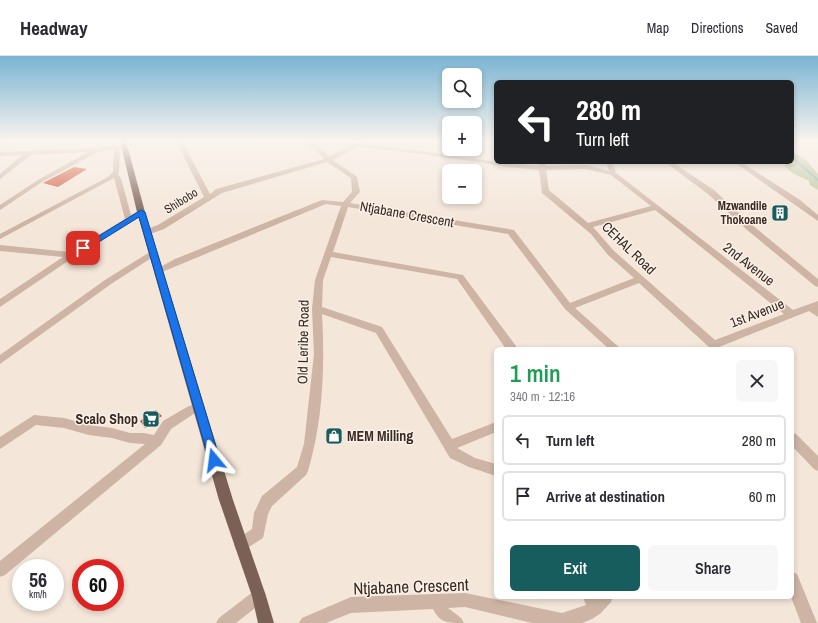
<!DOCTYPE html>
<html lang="en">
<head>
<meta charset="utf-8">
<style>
	:root { --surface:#fff; --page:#f7f7f7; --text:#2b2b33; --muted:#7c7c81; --line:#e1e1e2; --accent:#185d5d }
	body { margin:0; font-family:"Archivo Narrow",sans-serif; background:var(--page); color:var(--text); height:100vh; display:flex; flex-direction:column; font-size:15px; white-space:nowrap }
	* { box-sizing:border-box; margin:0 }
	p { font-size:13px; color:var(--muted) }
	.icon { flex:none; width:22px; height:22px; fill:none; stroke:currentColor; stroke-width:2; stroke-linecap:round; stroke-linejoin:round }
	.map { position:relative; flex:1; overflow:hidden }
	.drawer { position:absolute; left:494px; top:291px; width:300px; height:252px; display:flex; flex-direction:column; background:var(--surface); border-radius:6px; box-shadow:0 2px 6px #0003 }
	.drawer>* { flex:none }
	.top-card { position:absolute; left:494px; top:24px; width:300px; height:84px; border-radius:6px; box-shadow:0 2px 6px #0003; background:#202124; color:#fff; overflow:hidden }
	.fabs { position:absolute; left:442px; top:12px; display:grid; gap:8px }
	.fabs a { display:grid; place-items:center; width:40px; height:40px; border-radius:6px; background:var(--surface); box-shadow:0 2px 6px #0003; font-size:20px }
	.speed { position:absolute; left:12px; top:503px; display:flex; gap:8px; font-size:20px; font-weight:700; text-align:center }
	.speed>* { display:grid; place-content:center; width:52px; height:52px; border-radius:50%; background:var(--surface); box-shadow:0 2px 6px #0003; line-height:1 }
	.speed small { font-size:10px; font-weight:400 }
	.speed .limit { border:6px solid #d22; background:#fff; color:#111 }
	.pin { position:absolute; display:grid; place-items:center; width:34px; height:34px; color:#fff; margin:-17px; border-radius:8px; box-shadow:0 2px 6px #0006 }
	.me { position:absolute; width:44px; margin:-22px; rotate:344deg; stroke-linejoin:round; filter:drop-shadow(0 0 3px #0008) }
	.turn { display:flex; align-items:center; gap:14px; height:84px; padding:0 16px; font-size:18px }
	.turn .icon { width:52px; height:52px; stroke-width:2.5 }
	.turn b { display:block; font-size:28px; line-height:34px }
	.round { display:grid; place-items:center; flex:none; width:42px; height:42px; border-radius:6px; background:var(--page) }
	.headline { display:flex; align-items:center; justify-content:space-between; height:68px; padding:0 16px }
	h1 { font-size:24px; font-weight:600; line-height:30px; color:#1e9e55 }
	.action { display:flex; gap:8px; margin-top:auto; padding:8px 16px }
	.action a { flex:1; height:46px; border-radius:6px; background:var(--accent); color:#fff; font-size:16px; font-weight:600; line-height:46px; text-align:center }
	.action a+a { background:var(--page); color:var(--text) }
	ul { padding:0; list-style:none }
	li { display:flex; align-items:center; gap:12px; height:50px; margin:0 8px 6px; padding:0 8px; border:2px solid var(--line); border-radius:6px }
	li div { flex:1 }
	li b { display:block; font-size:15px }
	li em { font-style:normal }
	header { display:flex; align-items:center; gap:24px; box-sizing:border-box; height:56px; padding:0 20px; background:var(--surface); border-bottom:1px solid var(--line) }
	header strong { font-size:19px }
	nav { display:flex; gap:22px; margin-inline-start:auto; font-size:14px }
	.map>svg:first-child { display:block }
	.green { fill:#b8c498 }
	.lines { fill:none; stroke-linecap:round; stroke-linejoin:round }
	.stream { stroke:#75b4b3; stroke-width:2 }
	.building { fill:#d25539 }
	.minor { fill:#cdb4a4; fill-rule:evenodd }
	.primary { fill:#7b6056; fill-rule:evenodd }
	.route { fill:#1a73e8; stroke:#114b97 }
	.labels { text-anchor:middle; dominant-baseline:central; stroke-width:3; stroke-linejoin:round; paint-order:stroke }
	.far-street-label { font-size:12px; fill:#382b26; stroke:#fbf0e6 }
	.far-poi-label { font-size:12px; font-weight:bold; fill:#382b26; stroke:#fbf0e6; text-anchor:end }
	.street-label { font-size:14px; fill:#382b26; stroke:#fbf0e6 }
	.poi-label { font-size:14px; font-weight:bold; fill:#382b26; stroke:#fbf0e6; text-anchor:end }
	.near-street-label { font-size:17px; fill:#382b26; stroke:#fbf0e6 }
</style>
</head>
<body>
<header>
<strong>Headway</strong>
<nav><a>Map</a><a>Directions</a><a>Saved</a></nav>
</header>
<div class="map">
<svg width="818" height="567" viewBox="0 0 818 567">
	<rect width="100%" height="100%" fill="#f4e6d9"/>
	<path class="green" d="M 792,95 L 807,105 L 818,118 L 818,134 L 810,129 L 809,125 C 800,120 786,117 784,106 L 792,106 Z"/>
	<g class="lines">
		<path class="stream" d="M 792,101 L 818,124"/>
	</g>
	<path class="building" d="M 74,111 L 87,113 L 58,131 L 43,127 Z
		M 156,354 L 162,360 L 145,372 L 140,365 Z"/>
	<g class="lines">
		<path class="minor" d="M 0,85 L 8,85 L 0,90 Z
			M 176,85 L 182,85 L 210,138 L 216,133 L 324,103 L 307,85 L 314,85 L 329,101 L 357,85 L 364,85 L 362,88 C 422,94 480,105 539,110 L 539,106 L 545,106 L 546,110 L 586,109 L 609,115 L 606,106 L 612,106 L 616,117 L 793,254 L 818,245 L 818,261 L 809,255 L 714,293 L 710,292 L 639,227 L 575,252 L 621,293 L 609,293 L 565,253 L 508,178 L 348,151 L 333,196 L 463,219 L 516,290 L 517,293 L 506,293 L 457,223 L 331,201 L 323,224 L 322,251 L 382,271 L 452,383 L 496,366 L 496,376 L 457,392 L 475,402 L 496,408 L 496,420 L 469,411 L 450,402 L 376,277 L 322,258 C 325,310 323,365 308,415 L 306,419 L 272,450 L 268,458 L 263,482 L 241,496 L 236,494 L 234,489 L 236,484 L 252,473 L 254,457 L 262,440 L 297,411 L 304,388 L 314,298 L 312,253 L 315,224 L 341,150 L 326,148 L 162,216 L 159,217 L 155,214 L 175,203 L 322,144 L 343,146 L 352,136 L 351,122 L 327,106 L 222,137 L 164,173 L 150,178 L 144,178 L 144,174 L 158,169 L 204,141 ZM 358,91 L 423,98 L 508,111 L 539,114 L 542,137 L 591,178 L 608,199 L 634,222 L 570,247 L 514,174 L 350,147 L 360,136 L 357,121 L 333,104 ZM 586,113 L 611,119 L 651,150 L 588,167 L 549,134 L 546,114 ZM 655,154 L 664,161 L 784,258 L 715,284 L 614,195 L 593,171 Z
			M 117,89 L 125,91 L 120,93 L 119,116 L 118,118 L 121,122 L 131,159 L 141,154 L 145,156 L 144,158 L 74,201 L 0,251 L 0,243 L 63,201 L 0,195 L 0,189 L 70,196 L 125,163 L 114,122 L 0,183 L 0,178 L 108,121 L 113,116 L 114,94 L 98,96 L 42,126 L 0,154 L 0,149 L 38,124 L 88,96 L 31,99 L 0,123 L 0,118 L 22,99 L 0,100 L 0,96 L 96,92 Z
			M 665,106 L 672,106 L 714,134 L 752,169 L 818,223 L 818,231 L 815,230 L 746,173 L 708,138 Z
			M 734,106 L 741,106 L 800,144 L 818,159 L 818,165 Z
			M 153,194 L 156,195 L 157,197 L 156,199 L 111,228 L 0,308 L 0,299 L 105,224 Z
			M 199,346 L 203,348 L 205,351 L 203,354 L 195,357 L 171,373 L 161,389 L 5,519 L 0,521 L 0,505 L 145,388 L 130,387 L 112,382 L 89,379 L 64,372 L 36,369 L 0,393 L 0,381 L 34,359 L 64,362 L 89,369 L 112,372 L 130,377 L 144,377 L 154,379 L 163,365 L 187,351 Z
			M 792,377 L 796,378 L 818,400 L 818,415 L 814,413 L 792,390 Z
			M 792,516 L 797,518 L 817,567 L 801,567 L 791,541 Z
			M 259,533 L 264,535 L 266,540 L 264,545 L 236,567 L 216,567 L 219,562 L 254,535 Z
			M 465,537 L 562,557 L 586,549 L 583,541 L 613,541 L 611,546 L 601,557 L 592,563 L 582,567 L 532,567 L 465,551 L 448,552 L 461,562 L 464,567 C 447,567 440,567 433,553 L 351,557 L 326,567 L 299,567 L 302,562 L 351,541 Z"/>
		<path class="primary" d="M 120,85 L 126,85 L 145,156 L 233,444 L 266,540 L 274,567 L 258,567 L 252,540 L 219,444 L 137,156 Z"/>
	</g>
	<linearGradient id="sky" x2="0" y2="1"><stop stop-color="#7ab4d3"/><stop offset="0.52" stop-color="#faf4ee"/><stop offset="1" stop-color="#faf4ee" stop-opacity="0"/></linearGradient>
	<rect width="818" height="164" fill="url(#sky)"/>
	<path class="route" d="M 141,154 L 145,156 L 220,404 L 218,408 L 214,409 L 210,408 L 209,404 L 139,161 L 86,194 L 80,194 L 79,192 Z"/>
	<defs>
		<g id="building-square" transform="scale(0.9)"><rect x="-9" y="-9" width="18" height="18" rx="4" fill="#185d5d" stroke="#fbf0e6"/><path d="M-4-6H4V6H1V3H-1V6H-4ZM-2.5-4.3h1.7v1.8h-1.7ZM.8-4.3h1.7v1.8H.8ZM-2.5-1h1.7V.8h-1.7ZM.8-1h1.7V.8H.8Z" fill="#fff"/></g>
		<g id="supermarket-square" transform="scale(0.9)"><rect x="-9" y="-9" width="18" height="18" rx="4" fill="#185d5d" stroke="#fbf0e6"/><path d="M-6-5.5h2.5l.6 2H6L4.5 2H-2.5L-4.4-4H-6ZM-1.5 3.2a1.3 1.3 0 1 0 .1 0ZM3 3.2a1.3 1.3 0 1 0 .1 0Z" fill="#fff"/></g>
		<g id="shop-square" transform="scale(0.9)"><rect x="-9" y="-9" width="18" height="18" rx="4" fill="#185d5d" stroke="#fbf0e6"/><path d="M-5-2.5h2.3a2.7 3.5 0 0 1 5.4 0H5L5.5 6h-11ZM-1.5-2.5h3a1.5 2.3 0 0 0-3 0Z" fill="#fff"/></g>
	</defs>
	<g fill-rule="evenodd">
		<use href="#building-square" x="780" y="157"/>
		<use href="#supermarket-square" x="151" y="363"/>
		<use href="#shop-square" x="334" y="380"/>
	</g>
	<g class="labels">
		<g class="far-street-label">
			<text transform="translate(181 145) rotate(-32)">Shibobo</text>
		</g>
		<g class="far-poi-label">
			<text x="767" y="150">Mzwandile<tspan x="767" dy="14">Thokoane</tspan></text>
		</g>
		<g class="street-label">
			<text transform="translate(407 158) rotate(10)">Ntjabane Crescent</text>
			<text transform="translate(629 192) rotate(44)">CEHAL Road</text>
			<text transform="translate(749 208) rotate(38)">2nd Avenue</text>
			<text transform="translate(757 257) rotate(-21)">1st Avenue</text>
			<text transform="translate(303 286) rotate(-89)">Old Leribe Road</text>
		</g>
		<g class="poi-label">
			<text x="138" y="363">Scalo Shop</text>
			<text x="347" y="380" text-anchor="start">MEM Milling</text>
		</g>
		<g class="near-street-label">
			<text transform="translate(411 530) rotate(-2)">Ntjabane Crescent</text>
		</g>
	</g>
</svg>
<div class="fabs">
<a><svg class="icon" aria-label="search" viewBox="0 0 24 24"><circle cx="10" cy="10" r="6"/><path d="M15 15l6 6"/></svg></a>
<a>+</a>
<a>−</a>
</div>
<div class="speed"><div>56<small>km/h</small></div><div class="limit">60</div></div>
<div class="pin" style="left:83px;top:192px;background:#d93025"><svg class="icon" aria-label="arrive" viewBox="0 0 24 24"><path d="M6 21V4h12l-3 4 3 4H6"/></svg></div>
<svg class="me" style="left:214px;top:404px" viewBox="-20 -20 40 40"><path d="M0-17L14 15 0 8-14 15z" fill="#1a73e8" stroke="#fff" stroke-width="4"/></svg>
<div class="top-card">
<div class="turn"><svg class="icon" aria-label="left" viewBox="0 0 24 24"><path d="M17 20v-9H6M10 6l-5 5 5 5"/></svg><div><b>280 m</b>Turn left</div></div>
</div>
<section class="drawer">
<div class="headline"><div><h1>1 min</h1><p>340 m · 12:16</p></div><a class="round"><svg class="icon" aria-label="close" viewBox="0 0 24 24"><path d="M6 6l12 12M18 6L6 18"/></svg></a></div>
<ul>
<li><svg class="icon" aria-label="left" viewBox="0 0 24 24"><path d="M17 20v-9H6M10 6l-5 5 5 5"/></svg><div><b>Turn left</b></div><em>280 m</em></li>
<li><svg class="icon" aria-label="arrive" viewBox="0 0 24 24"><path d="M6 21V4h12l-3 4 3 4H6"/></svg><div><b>Arrive at destination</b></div><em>60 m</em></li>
</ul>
<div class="action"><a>Exit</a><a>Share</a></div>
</section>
</div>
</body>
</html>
